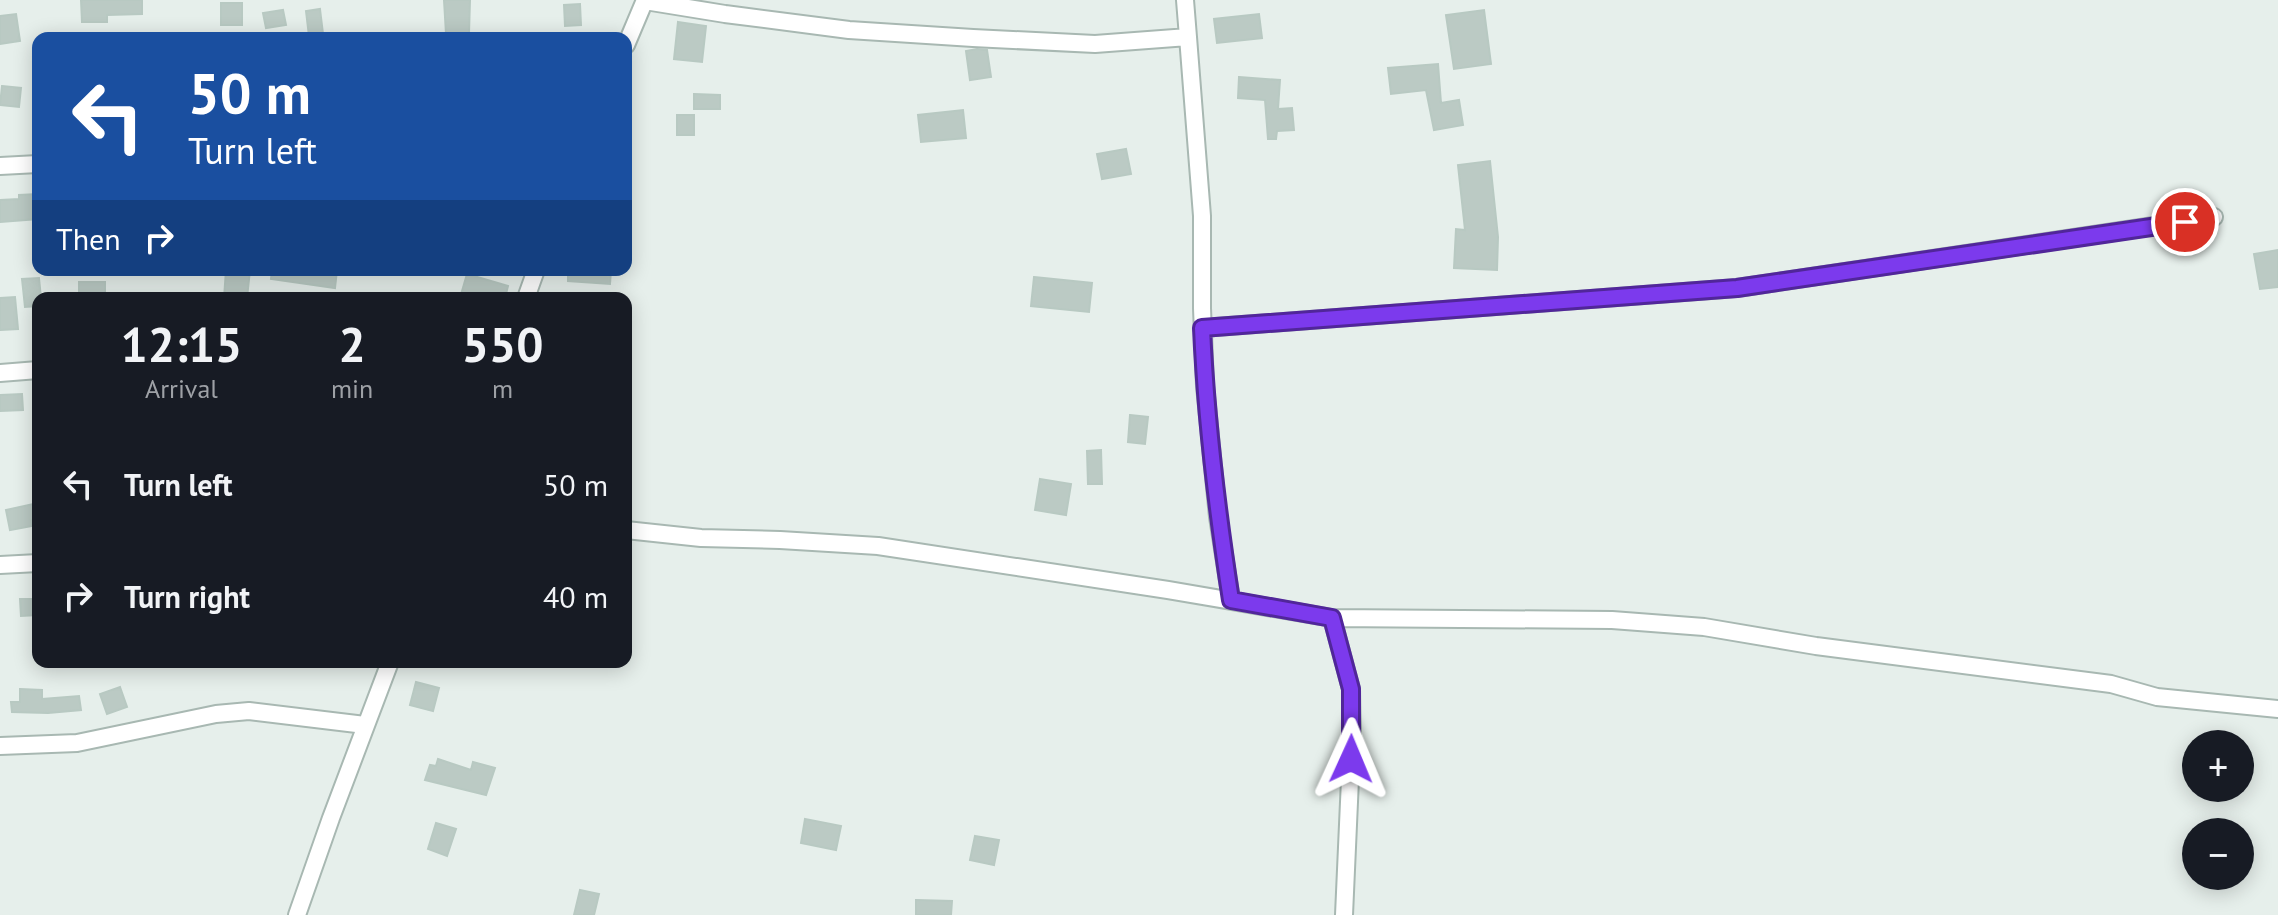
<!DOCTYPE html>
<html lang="en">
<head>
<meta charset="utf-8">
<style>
	:root { --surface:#171b24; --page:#20242c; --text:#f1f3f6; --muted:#9ea1a6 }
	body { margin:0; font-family:"PT Sans",sans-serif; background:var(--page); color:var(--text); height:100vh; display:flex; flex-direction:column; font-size:30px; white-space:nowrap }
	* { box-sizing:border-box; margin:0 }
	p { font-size:26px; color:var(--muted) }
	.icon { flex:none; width:44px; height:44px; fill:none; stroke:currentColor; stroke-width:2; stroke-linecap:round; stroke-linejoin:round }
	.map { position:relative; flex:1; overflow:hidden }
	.panel { position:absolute; left:32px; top:292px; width:600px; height:376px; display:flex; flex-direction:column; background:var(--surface); border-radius:16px; box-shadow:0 4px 20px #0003 }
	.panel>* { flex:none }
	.banner { position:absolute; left:32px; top:32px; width:600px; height:244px; border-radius:16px; box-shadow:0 4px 20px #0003; background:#1a4fa0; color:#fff; overflow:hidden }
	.fabs { position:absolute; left:2182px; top:730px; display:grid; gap:16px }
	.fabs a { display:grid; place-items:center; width:72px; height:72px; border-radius:50%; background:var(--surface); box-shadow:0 4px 20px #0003; font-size:40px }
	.pin { position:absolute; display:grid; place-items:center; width:68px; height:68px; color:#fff; margin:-34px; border:4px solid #fff; border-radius:50%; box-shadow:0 2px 8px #0007 }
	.me { position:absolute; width:88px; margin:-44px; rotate:1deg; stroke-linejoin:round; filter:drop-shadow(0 0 6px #0008) }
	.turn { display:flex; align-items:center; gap:28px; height:168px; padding:0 24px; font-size:36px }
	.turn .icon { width:104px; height:104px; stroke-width:2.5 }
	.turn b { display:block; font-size:56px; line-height:68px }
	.then { display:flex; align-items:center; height:76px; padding:0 24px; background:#0003; gap:16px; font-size:30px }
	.eta { display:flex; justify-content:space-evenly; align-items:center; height:136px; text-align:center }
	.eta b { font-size:48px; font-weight:600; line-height:56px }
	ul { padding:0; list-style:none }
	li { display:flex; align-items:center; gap:24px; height:112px; padding:0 24px }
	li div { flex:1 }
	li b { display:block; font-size:30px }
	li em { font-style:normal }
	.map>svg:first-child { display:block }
	.building { fill:#bbcac4; stroke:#b8c9c2; stroke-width:2 }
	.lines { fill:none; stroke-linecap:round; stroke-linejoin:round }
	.street-casing { stroke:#a8b8b2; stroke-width:20 }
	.street { stroke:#fff; stroke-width:16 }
	.route-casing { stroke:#51269a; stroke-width:20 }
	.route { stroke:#7c3aed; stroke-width:14 }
</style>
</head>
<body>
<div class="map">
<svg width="2278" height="915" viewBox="0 0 2278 915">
	<rect width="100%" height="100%" fill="#e6efeb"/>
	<path class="building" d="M 81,0 L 142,0 L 142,14 L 107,15 L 107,22 L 82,22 Z
		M 444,0 L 470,0 L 469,33 L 446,34 Z
		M 221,3 L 242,3 L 242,25 L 221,25 Z
		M 580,4 L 581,25 L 565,26 L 564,5 Z
		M 320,9 L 323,34 L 309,36 L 306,11 Z
		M 283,10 L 286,25 L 266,28 L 263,13 Z
		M 1484,10 L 1491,64 L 1454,69 L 1446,15 Z
		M 16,14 L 20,41 L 0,44 L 0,16 Z
		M 1259,14 L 1262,38 L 1217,43 L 1214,19 Z
		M 678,22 L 706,26 L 702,62 L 674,59 Z
		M 977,49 L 987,50 L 991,77 L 970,80 L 966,51 Z
		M 1438,64 L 1441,103 L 1459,100 L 1463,125 L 1434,130 L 1426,90 L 1391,94 L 1388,68 Z
		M 1239,77 L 1280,80 L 1278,109 L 1292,108 L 1294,130 L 1277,131 L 1276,139 L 1268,139 L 1265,100 L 1238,98 Z
		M 2,86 L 21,88 L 19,107 L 0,105 Z
		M 694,94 L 720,95 L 720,109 L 694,109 Z
		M 963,110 L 966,138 L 921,142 L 918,115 Z
		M 677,115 L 694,115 L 694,135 L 677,135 Z
		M 1126,149 L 1131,174 L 1102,179 L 1097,154 Z
		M 1490,161 L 1498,237 L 1497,270 L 1454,268 L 1456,229 L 1465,230 L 1458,165 Z
		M 38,194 L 38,219 L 0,222 L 0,200 L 19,199 L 19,195 Z
		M 2278,250 L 2278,287 L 2260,289 L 2254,254 Z
		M 226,270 L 250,270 L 247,298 L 224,298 Z
		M 272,270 L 337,270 L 335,288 L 271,279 Z
		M 568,270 L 611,270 L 610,284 L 568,281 Z
		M 467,274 L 508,286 L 505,298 L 460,298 Z
		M 1034,277 L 1092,283 L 1089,312 L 1031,306 Z
		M 39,278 L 41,298 L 38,298 L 38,306 L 25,307 L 22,279 Z
		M 79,282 L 105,282 L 105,298 L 79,298 Z
		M 15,297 L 18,329 L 0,330 L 0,298 Z
		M 22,394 L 23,410 L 0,411 L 0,395 Z
		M 1130,415 L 1148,417 L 1145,444 L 1128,442 Z
		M 1101,450 L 1102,484 L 1088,484 L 1087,451 Z
		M 1040,479 L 1071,484 L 1066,515 L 1035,510 Z
		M 38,503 L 38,520 L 31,520 L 32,526 L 10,530 L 6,510 Z
		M 20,599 L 38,599 L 38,615 L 21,616 Z
		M 416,682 L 439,688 L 433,711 L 410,705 Z
		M 120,687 L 127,707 L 107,714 L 100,694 Z
		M 20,689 L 42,690 L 42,699 L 79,696 L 81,710 L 48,713 L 12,712 L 11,702 L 20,702 Z
		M 438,759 L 471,770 L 473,762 L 495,768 L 486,795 L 425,780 L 430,765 L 436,766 Z
		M 805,819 L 841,826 L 836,850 L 801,843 Z
		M 436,823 L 456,829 L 447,856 L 428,849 Z
		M 975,836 L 999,840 L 994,865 L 970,860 Z
		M 580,890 L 599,894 L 594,915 L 574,915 Z
		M 916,900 L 952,901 L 951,915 L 916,915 Z"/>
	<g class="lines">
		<g class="street-casing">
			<path id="street" d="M 1185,0 L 1188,37
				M 645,1 L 725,14 L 849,30 L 973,38 L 1095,44 L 1188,37 L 1202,216 L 1202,308 L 1205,386 L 1218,517 L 1231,600
				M 626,45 L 645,0
				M 0,166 L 38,164
				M 526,298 L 536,270
				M 1202,328 L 1737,288 L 2214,217
				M 0,373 L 38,370
				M 626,530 L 701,538 L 780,540 L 878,546 L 1168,590 L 1332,618 L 1612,620 L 1704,627 L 1816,646 L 2111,684 L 2157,697 L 2278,709
				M 0,565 L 38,563
				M 1332,618 L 1351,689 L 1352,734 L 1344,915
				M 0,746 L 77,743 L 216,714 L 249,711 L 365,725
				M 297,915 L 331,818 L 390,662"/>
		</g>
		<use href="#street" class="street"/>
	</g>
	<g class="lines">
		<g class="route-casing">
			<path id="route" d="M 1351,759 L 1351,689 L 1332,618 L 1231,600 C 1217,510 1206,420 1202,328 L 1737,288 L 2185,222"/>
		</g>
		<use href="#route" class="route"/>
	</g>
</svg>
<div class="fabs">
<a>+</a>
<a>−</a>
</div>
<div class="pin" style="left:2185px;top:222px;background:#d93025"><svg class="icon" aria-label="arrive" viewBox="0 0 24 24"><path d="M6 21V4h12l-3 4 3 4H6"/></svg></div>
<svg class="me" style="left:1351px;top:759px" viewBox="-20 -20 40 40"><path d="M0-17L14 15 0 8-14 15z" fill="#7c3aed" stroke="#fff" stroke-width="4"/></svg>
<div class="banner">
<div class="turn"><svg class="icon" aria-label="left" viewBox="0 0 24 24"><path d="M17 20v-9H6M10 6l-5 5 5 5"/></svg><div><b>50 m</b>Turn left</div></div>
<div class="then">Then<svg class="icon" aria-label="right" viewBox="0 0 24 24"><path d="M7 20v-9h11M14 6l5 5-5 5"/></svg></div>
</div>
<section class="panel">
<div class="eta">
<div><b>12:15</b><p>Arrival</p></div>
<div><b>2</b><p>min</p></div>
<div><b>550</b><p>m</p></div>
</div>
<ul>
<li><svg class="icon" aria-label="left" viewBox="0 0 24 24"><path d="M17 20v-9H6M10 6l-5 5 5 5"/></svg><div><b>Turn left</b></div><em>50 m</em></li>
<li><svg class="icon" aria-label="right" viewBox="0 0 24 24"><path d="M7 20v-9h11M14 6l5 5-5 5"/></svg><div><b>Turn right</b></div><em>40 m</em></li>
</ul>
</section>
</div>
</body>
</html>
